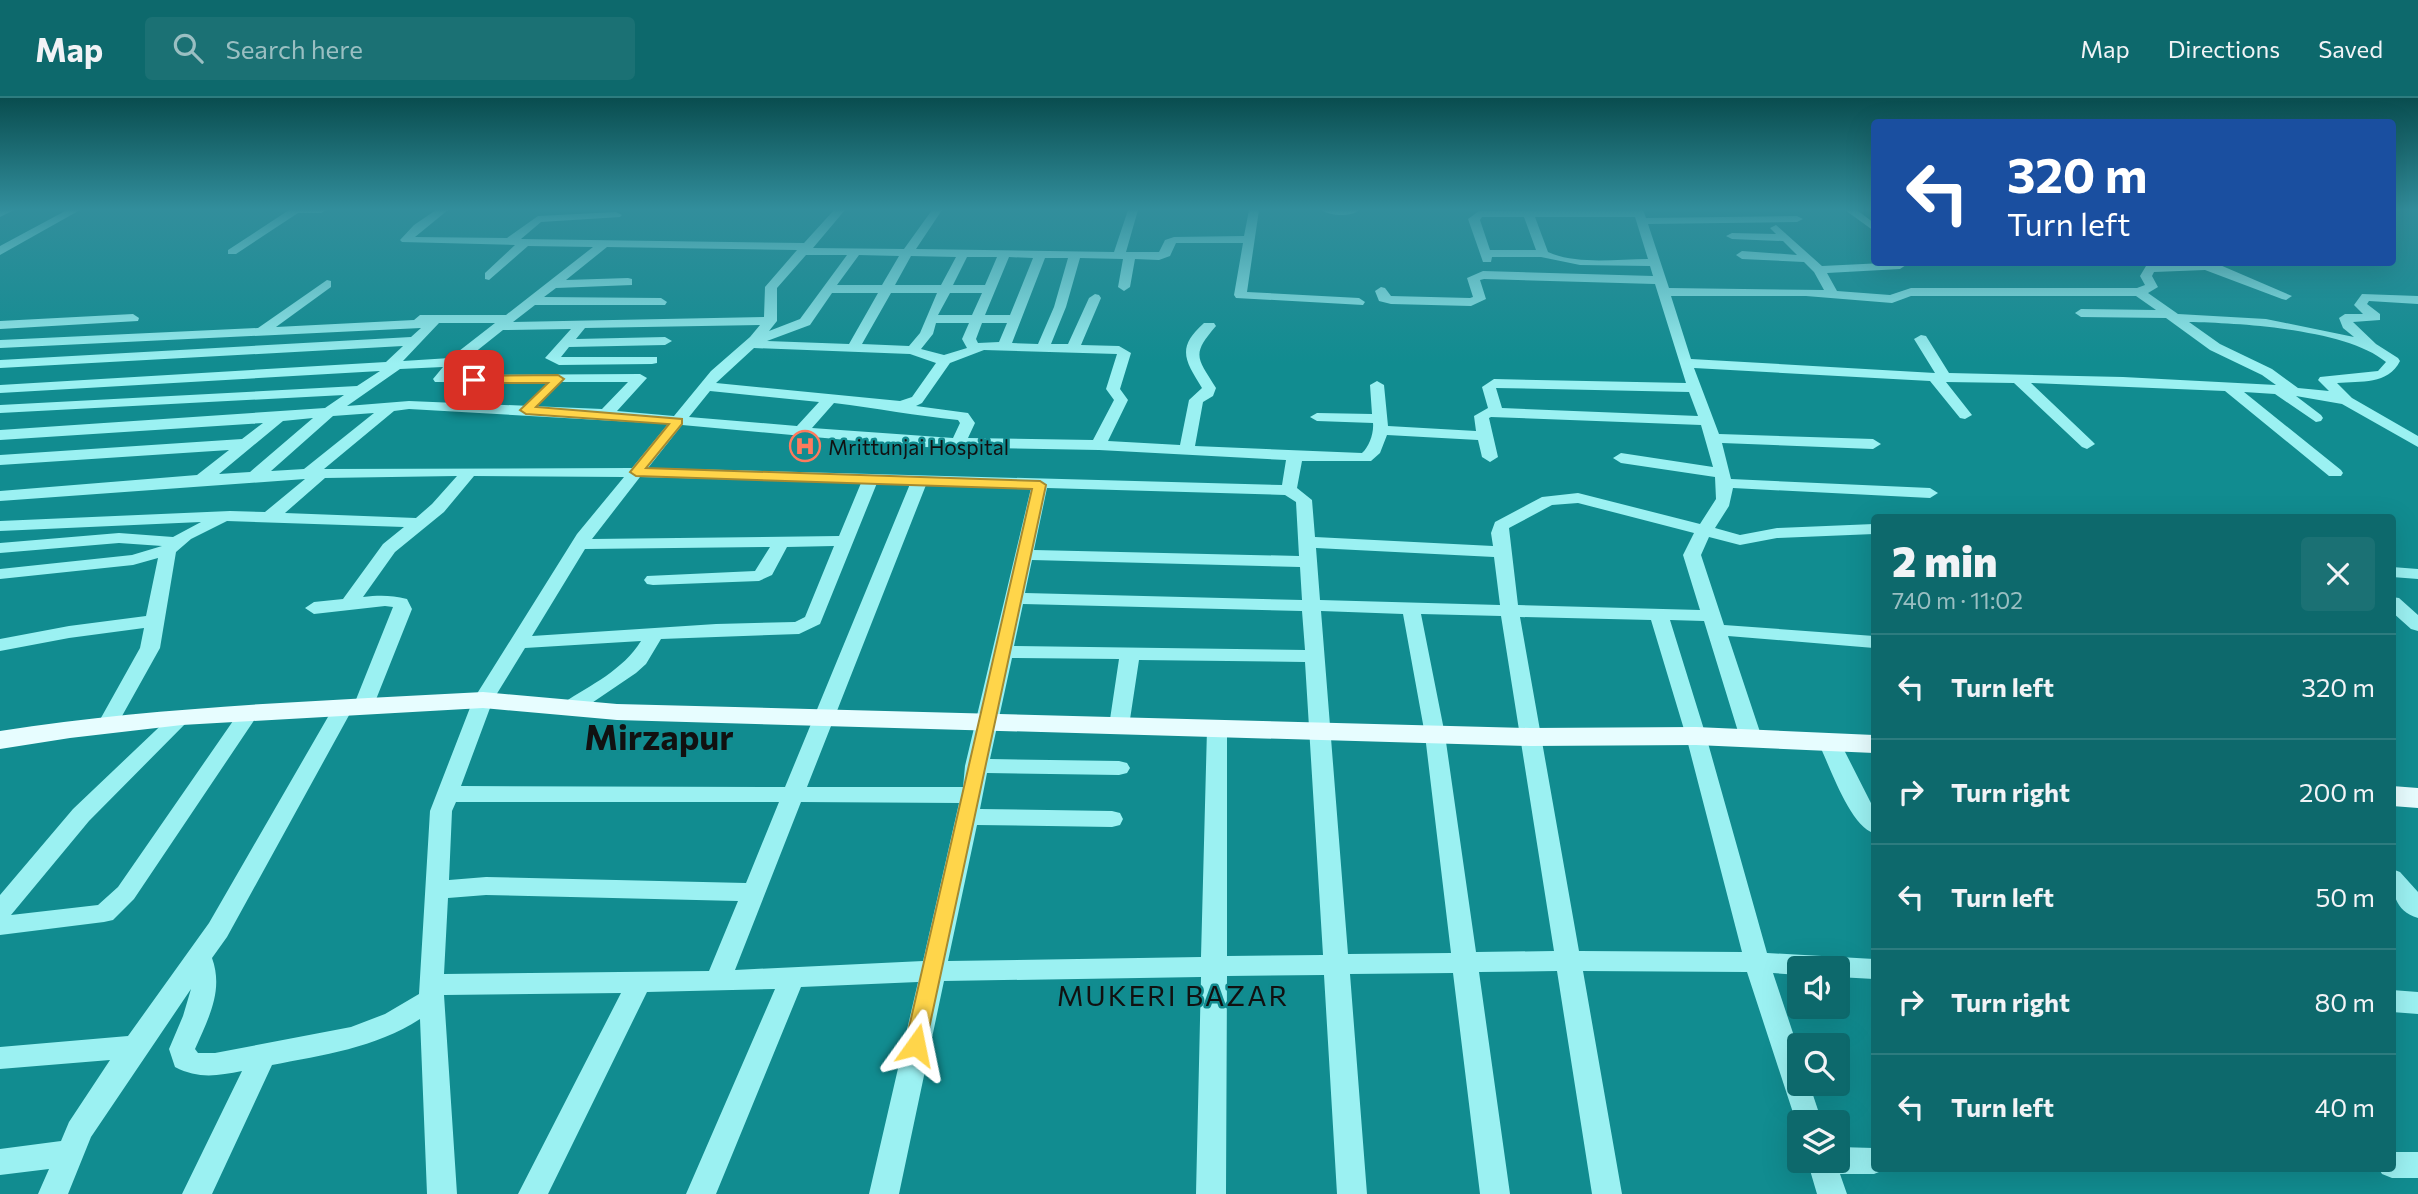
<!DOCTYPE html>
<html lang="en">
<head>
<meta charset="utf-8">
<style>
	:root { --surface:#0d696c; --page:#1b7174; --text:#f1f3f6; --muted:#9abfc2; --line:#2d7c7f }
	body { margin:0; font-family:Commissioner,sans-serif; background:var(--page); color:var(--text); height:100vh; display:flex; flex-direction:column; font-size:26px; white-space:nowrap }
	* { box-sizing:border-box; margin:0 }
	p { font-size:23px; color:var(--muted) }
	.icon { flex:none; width:38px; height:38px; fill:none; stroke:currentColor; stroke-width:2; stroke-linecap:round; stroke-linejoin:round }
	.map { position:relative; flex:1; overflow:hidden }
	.drawer { position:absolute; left:1871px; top:416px; width:525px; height:658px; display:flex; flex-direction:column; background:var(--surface); border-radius:7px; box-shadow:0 7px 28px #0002 }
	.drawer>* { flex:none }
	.hud { position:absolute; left:1871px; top:21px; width:525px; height:147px; border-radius:7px; box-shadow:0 7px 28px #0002; background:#1a4fa0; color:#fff; overflow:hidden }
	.tools { position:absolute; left:1787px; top:858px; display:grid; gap:14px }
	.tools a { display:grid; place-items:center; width:63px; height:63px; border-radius:7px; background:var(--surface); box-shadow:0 7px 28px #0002; font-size:35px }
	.pin { position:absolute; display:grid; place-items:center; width:60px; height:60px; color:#fff; margin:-30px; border-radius:14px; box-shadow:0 4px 10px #0006 }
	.me { position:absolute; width:77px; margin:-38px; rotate:12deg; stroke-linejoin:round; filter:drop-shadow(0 0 5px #0008) }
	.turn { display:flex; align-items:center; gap:24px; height:147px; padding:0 21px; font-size:32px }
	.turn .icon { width:91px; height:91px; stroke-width:2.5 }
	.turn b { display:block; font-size:49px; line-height:60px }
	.round { display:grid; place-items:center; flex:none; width:74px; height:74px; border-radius:7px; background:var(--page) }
	.head { display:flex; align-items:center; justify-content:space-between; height:119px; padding:0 21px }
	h1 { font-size:42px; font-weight:800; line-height:52px }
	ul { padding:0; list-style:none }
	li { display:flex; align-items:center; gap:21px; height:105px; padding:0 21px; border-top:2px solid var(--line) }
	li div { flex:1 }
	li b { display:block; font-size:26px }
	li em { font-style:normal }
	header { display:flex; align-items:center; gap:42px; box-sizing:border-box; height:98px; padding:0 35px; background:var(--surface); border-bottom:2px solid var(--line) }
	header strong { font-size:33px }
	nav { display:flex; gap:38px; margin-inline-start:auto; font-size:24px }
	.search { width:490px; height:63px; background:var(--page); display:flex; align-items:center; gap:18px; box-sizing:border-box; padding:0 24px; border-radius:7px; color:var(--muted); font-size:26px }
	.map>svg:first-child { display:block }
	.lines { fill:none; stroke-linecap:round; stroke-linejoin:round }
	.minor { fill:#9bf1f2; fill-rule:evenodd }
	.major { fill:#e7fdff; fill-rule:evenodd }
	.route { fill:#ffd54a; stroke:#a68a30; stroke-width:2 }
	.labels { text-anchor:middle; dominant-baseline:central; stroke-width:5; stroke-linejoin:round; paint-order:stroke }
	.poi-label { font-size:21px; fill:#111; stroke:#118c90; text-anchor:start }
	.near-neighbourhood-label { font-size:28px; letter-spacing:2px; fill:#111; stroke:#118c90 }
	.town-label { font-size:35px; font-weight:bold; fill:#111; stroke:#118c90 }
</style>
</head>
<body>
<header>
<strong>Map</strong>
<div class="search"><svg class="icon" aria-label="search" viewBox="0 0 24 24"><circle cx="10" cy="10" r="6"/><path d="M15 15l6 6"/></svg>Search here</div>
<nav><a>Map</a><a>Directions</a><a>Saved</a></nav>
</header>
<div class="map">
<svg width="2418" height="1096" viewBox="0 0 2418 1096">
	<rect width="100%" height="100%" fill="#118c90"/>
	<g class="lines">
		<path class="minor" d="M 0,112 L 14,112 L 0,119 Z
			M 67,112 L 80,112 L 0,157 L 0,148 Z
			M 289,112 L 326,112 L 321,115 L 298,115 L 236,156 L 228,156 L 228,152 Z
			M 436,112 L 448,112 L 415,139 L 507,140 L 538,118 L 616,114 L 622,117 L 620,119 L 541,124 L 521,141 L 804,145 L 834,112 L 845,112 L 813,150 L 904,151 L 932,112 L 942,112 L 916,151 L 1114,154 L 1128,112 L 1138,112 L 1126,154 L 1159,154 L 1165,142 L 1174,139 L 1244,138 L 1249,112 L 1259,112 L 1247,194 L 1359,200 L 1365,204 L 1363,207 L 1236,200 L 1234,197 L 1243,145 L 1176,145 L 1170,158 L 1159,162 L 1135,161 L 1130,189 L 1124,193 L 1118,189 L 1123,161 L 1080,160 L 1066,209 L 1051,246 L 1068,246 L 1089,200 L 1095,196 L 1099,197 L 1101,200 L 1081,247 L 1119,248 L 1131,255 L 1120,291 L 1128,302 L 1108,343 L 1180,347 L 1189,302 L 1202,290 C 1185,262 1176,250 1204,225 L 1214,225 L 1216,228 C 1191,257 1197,259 1216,290 L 1213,298 L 1203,304 L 1195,348 L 1362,355 C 1369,349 1374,335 1373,325 L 1317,323 L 1310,319 L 1317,315 L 1372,316 L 1370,287 L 1377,283 L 1384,287 L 1388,328 L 1476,333 L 1474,318 L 1488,310 L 1482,289 L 1494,281 L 1686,285 L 1655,186 L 1484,181 L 1480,182 L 1486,201 L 1471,208 L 1391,206 L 1379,203 L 1375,193 L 1381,189 L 1385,190 L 1391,198 L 1470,200 L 1473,199 L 1467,180 L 1483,173 L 1653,178 L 1650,168 L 1580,167 L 1541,159 L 1492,159 L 1491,164 L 1483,164 L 1468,121 L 1479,113 L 1643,112 L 1646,120 L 1797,118 L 1803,121 L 1797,124 L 1648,126 L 1669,190 L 1824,192 L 1814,174 L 1804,164 L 1742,161 L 1736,157 L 1742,153 L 1797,157 L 1783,143 L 1732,141 L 1726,138 L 1732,135 L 1776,136 L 1770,130 L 1776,127 L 1822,168 L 1904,164 L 1906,167 L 1900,171 L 1827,175 L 1837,193 L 1890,197 L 1911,190 L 2137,190 L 2145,187 L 2140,178 L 2146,168 L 2213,164 L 2292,198 L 2286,202 L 2282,201 L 2205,172 L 2154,174 L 2152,178 L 2158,189 L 2148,195 L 2178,216 L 2266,221 L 2354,239 L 2343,230 L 2339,220 L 2345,216 L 2363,216 L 2354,207 L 2362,196 L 2418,198 L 2418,206 L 2369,203 L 2367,206 L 2380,216 L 2380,222 L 2353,224 L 2376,246 L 2398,260 L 2400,263 C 2388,287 2361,283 2337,285 L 2352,300 L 2418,338 L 2418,349 L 2342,306 L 2296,298 L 2321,317 L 2323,320 L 2321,323 L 2316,324 L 2275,296 L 2244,294 L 2341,372 L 2343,375 L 2341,378 L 2329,378 L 2225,293 L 2031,285 L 2092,343 L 2095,346 L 2087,351 L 2082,349 L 2014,285 L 1946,284 L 1972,317 L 1965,321 L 1960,320 L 1930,283 L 1694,270 L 1719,336 L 1873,341 L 1881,346 L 1873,351 L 1722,345 L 1731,381 L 1930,390 L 1938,395 L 1930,400 L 1733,390 L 1729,408 L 1715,430 L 1740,437 L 1777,430 L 1874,426 L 1874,436 L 1777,440 L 1740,447 L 1709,439 L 1701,457 L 1724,527 L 1874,538 L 1874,550 L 1728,538 L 1762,640 L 1758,645 L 1744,645 L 1740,640 L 1704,523 L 1670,522 L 1706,638 L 1767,855 L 1874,861 L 1874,881 L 1838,879 L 1838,870 L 1799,870 L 1799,877 L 1773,875 L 1799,953 L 1799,985 L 1809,985 L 1822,1024 L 1799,1024 L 1799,1033 L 1747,874 L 1583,873 L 1622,1096 L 1592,1096 L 1557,873 L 1479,874 L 1510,1096 L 1480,1096 L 1453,875 L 1350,876 L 1367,1096 L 1337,1096 L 1324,877 L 1227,878 L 1226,1096 L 1196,1096 L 1201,879 L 944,883 L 899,1096 L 869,1096 L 918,884 L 801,889 L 716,1096 L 686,1096 L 775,891 L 647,894 L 548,1096 L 518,1096 L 621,895 L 444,897 L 457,1096 L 427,1096 L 420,921 C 375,950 323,957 272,967 L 212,1096 L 182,1096 L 242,973 C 217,978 198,981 175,969 L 169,951 L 183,918 L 191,891 L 91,1039 L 68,1096 L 38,1096 L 49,1071 L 0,1077 L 0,1051 L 61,1043 L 69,1024 L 110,962 L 0,971 L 0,949 L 128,938 L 209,825 L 336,605 L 350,605 L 353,610 L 227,839 L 212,860 C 224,893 208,921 195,951 L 198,955 L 215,955 L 351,929 L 385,916 L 419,896 L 430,713 L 473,602 L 577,436 L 624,379 L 474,378 L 444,414 L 395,454 L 363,499 C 379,497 391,497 407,501 L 412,511 L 373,609 L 370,614 L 356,614 L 353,609 L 393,509 L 385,508 L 314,516 L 305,510 L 314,504 L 343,501 L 383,446 L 404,429 L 227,423 L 191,441 L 176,454 L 160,550 L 117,627 L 114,632 L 100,632 L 97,627 L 140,550 L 144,530 L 69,540 L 0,553 L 0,541 L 69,528 L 146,518 L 158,460 L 133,467 L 0,481 L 0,471 L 132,457 L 162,448 L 119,445 L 0,455 L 0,445 L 119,435 L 173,439 L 201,424 L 0,433 L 0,423 L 230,413 L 265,414 L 305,381 L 0,403 L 0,393 L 197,377 L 229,352 L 0,367 L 0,357 L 242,341 L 263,325 L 0,342 L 0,332 L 325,310 L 344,297 L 0,315 L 0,307 L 357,288 L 380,273 L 0,295 L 0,287 L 386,264 L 403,248 L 0,270 L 0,262 L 411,239 L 421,230 L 0,250 L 0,242 L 258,230 L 327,182 L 331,183 L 331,189 L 276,229 L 414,222 L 420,217 L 506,217 L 593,149 L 528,148 L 489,182 L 485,181 L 485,175 L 515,147 L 402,144 L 400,142 L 414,127 ZM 1482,119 L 1524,119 L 1536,152 L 1490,152 L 1480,122 ZM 1535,119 L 1635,119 L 1648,161 C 1616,161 1577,167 1548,154 ZM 607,149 L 797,152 L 765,189 L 764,219 L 513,224 L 535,207 L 665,207 L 667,204 L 661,200 L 544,199 L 556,190 L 632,187 L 632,181 L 628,180 L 566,182 ZM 806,157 L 847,157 L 800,221 L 769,233 L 777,223 L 777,190 ZM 859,157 L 899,158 L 882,187 L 837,187 ZM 911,158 L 956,159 L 941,187 L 895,187 ZM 967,159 L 997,159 L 985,187 L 953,187 ZM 1009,159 L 1033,160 L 1010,217 L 985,217 ZM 1045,160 L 1068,160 L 1054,209 L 1038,246 L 1012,245 ZM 832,195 L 878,195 L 849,246 L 767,243 L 810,227 ZM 891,195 L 937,195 L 920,235 L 909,248 L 862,246 ZM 950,195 L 982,195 L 972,217 L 938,217 ZM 1671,198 L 1806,198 L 1892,205 L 1911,198 L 2136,198 L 2156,212 L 2081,211 L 2075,215 L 2081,219 L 2166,220 L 2210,252 L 2262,277 L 2276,287 L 2123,279 L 1949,275 L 1926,238 L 1921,237 L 1914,241 L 1935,275 L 1691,261 ZM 2189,224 C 2240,225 2347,231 2386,264 L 2378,273 L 2320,279 L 2318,282 L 2329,293 L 2298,290 L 2272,271 L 2220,246 ZM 439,225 L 495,225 L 450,260 L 403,263 ZM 936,225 L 969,225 L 962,241 L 967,250 L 944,257 L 921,251 L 933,236 ZM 982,225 L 1007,225 L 999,244 L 978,245 L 976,241 ZM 760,227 L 750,239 L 711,273 L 674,318 L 617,313 L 647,280 L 640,276 L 451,277 L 459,267 L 503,232 L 571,231 L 545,260 L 559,267 L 652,266 L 657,265 L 657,259 L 561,259 L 569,249 L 665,247 L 672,243 L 665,239 L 576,241 L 585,230 ZM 754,250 L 910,256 L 936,265 L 912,299 L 900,303 L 716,285 ZM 984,252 L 1117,256 L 1106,291 L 1114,302 L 1093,342 L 968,340 L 975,325 L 968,315 L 916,308 L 922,305 L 950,265 ZM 443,269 L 433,281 L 435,284 L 628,284 L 602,311 L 409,303 L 347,308 L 400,271 ZM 1496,290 L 1689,294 L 1698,318 L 1502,310 ZM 710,293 L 819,304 L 797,328 L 689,319 ZM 834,305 C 876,310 917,318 958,322 L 960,325 L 953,340 L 812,330 ZM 409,311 L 668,326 L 632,370 L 324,371 L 394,313 ZM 374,315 L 304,371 L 271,373 L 333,318 ZM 1491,319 L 1701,327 L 1713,369 L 1621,355 L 1613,360 L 1621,365 L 1715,379 L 1716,401 L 1700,426 L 1578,395 L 1542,399 L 1495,424 L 1491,435 L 1493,448 L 1315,439 L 1312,402 L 1297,390 L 1302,363 L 1371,363 L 1380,355 L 1387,337 L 1478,342 L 1482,359 L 1490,364 L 1498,359 L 1489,320 ZM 313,320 L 250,374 L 219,376 L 283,323 ZM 682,327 L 923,349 L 1099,352 L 1286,362 L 1282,387 L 648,370 ZM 457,378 L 432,406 L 416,420 L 285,415 L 325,380 ZM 640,379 L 861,385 L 839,438 L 592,441 ZM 877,385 L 910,386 L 785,689 L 461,688 L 493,602 L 525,550 L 641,543 C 623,572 591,587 563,605 L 560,610 L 563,615 L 577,615 L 636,575 L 646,566 L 661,541 L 799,536 L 820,526 ZM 926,387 L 1031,390 L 965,668 L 963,689 L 807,689 ZM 1047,390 L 1285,397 L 1296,404 L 1299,458 L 1034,452 ZM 1578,405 L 1694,435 L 1683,457 L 1700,512 L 1518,507 L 1509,430 L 1552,407 ZM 834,448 L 805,519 L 795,524 L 716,526 L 532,538 L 585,451 L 770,449 L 755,473 L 647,478 L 644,482 L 647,486 L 653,487 L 759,483 L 772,477 L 787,449 ZM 1316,450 L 1494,459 L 1500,507 L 1320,502 ZM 1032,462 L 1300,469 L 1302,502 L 1025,495 ZM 1023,506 L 1302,513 L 1305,552 L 1014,548 ZM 1321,513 L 1403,516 L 1425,637 L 1451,855 L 1348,856 ZM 1421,516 L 1501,518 L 1554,853 L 1476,854 L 1445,637 ZM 1520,519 L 1651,522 L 1686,638 L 1742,854 L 1579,853 ZM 1012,560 L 1119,561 L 1109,628 L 1112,633 L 1126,633 L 1129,628 L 1139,562 L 1305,564 L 1323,857 L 1227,858 L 1227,631 L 1224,626 L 1210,626 L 1207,631 L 1201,859 L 948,863 L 977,727 L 1112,729 L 1120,727 L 1123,721 L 1120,715 L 1112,713 L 980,711 L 987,675 L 1119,677 L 1127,675 L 1130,670 L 1127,665 L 1119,663 L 990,661 ZM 456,704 L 779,704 L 746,785 L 486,779 L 449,782 L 452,713 ZM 801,704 L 959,705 L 923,863 L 735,872 ZM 486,797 L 738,803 L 709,873 L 444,876 L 448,800 Z
			M 1322,112 L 1358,112 L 1358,113 C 1350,119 1329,118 1322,112 Z
			M 1845,112 L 1857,112 L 1874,125 L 1874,133 Z
			M 133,216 L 139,220 L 138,223 L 0,231 L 0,223 Z
			M 2392,469 L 2418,471 L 2418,481 L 2392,479 Z
			M 2392,499 L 2399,500 L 2418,517 L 2418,533 L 2411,531 L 2392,514 Z
			M 249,608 L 256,610 L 259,615 L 134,801 L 113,822 L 104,824 L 0,837 L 0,797 L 73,711 L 175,614 L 189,614 L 192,619 L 89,723 L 11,817 L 98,807 L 118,789 L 242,610 Z
			M 1829,637 L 1836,639 L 1840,644 L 1874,711 L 1874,735 C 1850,729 1829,666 1818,644 L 1822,639 Z
			M 2392,771 L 2400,774 L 2418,794 L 2418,820 C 2394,813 2392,793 2392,771 Z
			M 2392,892 L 2418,894 L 2418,916 L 2392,914 Z
			M 1838,1049 L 1874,1050 L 1874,1071 L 1884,1072 L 1874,1076 L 1840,1076 L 1847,1096 L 1817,1096 L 1807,1062 L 1838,1062 Z
			M 2392,1054 L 2418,1054 L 2418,1080 L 2392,1080 L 2382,1076 L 2379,1071 L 2392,1071 Z"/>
		<path class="major" d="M 483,594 L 617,606 L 1530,630 L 1696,629 L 1874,637 L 1874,655 L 1696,647 L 1530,648 L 617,622 L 483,610 L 182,627 L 70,640 L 0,651 L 0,633 C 160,608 321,603 483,594 Z
			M 2392,688 L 2418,690 L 2418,710 L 2392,708 Z"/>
	</g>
	<linearGradient id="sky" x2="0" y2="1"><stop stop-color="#094d4f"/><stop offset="0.42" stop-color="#328e9c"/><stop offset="1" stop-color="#328e9c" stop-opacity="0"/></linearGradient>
	<rect width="2418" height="265" fill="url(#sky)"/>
	<path class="route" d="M 558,277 L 564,281 L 536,309 L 682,321 L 682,326 L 646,370 L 1040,383 L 1046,387 L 924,954 L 916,957 L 908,954 L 905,947 L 1032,391 L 636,378 L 630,374 L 669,326 L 526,316 L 520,312 L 548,285 L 474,285 L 469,282 L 474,278 Z"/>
	<defs>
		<g id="hospital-ring" transform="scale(1.575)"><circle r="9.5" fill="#118c90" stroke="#ff7a5d" stroke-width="1.5"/><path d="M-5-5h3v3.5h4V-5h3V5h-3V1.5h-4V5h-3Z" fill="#ff7a5d"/></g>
	</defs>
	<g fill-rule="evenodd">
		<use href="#hospital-ring" x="805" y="348"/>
	</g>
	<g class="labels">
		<g class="poi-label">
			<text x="828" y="348">Mrittunjai Hospital</text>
		</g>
		<g class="near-neighbourhood-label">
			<text x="1173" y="897">MUKERI BAZAR</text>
		</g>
		<g class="town-label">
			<text x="659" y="637">Mirzapur</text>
		</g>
	</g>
</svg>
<div class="tools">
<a><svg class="icon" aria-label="sound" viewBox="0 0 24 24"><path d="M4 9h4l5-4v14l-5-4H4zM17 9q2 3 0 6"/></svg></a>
<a><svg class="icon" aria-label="search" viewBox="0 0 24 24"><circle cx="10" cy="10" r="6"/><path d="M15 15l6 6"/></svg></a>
<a><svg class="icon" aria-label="layers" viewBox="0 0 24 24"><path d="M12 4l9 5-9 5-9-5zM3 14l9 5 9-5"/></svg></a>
</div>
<div class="pin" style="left:474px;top:282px;background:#d93025"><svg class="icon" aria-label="arrive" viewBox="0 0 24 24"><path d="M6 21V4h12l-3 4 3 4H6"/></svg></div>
<svg class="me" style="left:916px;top:947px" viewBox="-20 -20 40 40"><path d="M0-17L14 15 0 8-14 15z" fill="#ffd54a" stroke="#fff" stroke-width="4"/></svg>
<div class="hud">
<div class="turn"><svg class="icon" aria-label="left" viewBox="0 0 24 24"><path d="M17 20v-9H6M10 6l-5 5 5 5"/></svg><div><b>320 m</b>Turn left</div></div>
</div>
<section class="drawer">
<div class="head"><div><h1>2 min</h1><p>740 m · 11:02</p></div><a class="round"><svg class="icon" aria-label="close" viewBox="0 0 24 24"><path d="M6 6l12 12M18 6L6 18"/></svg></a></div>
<ul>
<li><svg class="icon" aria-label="left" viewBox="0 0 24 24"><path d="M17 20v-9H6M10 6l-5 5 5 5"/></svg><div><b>Turn left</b></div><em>320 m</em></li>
<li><svg class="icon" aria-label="right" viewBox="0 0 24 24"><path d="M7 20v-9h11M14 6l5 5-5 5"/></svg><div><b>Turn right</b></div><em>200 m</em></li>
<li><svg class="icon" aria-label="left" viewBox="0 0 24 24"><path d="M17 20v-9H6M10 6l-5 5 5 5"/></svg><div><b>Turn left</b></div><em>50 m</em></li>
<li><svg class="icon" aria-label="right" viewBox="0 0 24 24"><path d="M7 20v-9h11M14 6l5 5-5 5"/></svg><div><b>Turn right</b></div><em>80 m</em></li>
<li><svg class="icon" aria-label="left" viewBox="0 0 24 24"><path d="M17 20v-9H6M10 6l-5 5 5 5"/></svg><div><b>Turn left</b></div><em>40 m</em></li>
</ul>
</section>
</div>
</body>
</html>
